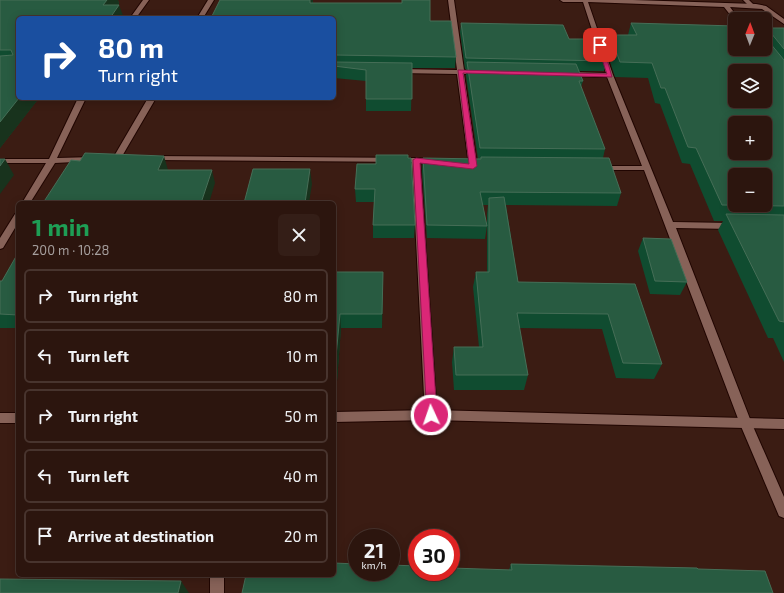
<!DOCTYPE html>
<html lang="en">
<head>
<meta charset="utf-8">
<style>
	:root { --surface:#2c150e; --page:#341e17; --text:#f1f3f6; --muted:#a69f9e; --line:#48342e }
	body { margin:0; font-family:"Exo 2",sans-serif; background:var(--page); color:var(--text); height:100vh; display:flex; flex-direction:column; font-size:15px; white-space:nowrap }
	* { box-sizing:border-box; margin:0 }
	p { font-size:13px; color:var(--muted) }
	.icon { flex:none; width:22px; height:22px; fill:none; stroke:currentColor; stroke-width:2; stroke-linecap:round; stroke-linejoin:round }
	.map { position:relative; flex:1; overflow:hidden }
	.side { position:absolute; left:16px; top:201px; width:320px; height:376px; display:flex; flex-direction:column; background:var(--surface); border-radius:6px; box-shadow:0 2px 10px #0003,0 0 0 1px var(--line) }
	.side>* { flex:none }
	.hud { position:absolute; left:16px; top:16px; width:320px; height:84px; border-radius:6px; box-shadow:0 2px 10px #0003,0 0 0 1px var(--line); background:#1a4fa0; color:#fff; overflow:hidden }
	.needle { width:26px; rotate:1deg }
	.tools { position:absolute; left:728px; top:12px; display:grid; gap:8px }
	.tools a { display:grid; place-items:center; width:44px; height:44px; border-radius:6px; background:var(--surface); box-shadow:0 2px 10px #0003,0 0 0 1px var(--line); font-size:20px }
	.speed { position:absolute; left:348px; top:529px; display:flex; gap:8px; font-size:20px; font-weight:700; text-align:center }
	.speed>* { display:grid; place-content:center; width:52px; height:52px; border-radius:50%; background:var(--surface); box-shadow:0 2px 10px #0003,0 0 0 1px var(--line); line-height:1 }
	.speed small { font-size:10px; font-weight:400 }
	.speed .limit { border:6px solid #d22; background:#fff; color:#111 }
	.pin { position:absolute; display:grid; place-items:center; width:34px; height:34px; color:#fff; margin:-17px; border-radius:8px; box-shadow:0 2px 6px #0006 }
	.me { position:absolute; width:44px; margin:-22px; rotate:357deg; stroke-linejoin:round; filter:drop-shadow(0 0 3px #0008) }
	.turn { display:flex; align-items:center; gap:14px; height:84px; padding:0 16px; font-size:18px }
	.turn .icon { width:52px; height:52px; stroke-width:2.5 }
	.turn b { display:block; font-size:28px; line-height:34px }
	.round { display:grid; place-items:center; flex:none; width:42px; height:42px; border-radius:6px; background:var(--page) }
	.headline { display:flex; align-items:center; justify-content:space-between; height:68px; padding:0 16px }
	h1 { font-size:24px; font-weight:700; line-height:30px; color:#1e9e55 }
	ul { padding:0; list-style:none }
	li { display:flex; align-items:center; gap:12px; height:54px; margin:0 8px 6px; padding:0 8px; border:2px solid var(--line); border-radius:6px }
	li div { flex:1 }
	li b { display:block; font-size:15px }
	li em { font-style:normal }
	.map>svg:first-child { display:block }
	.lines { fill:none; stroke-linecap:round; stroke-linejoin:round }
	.service-casing { stroke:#200501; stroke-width:2 }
	.minor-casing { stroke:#200501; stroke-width:2 }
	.tertiary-casing { stroke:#200501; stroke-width:2 }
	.service { fill:#876258; fill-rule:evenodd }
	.minor { fill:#876258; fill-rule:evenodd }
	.tertiary { fill:#876258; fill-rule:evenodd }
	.wall { fill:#104c30 }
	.shaded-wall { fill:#18331d }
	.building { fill:#285b41; stroke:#466e57; fill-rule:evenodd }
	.route { fill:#db2777; stroke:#8e194d }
</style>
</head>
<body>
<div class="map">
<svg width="784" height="593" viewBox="0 0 784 593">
	<rect width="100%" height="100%" fill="#3b1c13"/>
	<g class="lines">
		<g class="service-casing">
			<path id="service" d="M 743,0 L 749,0 L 754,5 L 749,6 Z"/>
		</g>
		<g class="minor-casing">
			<path id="minor" d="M 143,0 L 149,0 L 136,18 L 130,18 Z
				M 208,0 L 214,0 L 203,18 L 197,18 Z
				M 448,0 L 454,0 L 464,70 L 480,70 L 483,72 L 480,74 L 464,74 L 477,166 L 473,168 L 469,166 L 457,74 L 398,73 L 395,71 L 398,69 L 457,70 Z
				M 560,0 L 633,0 L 756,4 L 766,6 L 784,19 L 784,24 L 762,9 L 730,7 L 739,19 L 735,19 L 735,21 L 724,7 L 588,2 L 613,75 L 673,222 L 732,223 L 736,226 L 732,229 L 676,228 L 752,424 L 784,497 L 784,518 L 779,516 L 740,424 L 644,170 L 600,170 L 596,168 L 600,166 L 642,166 L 607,77 L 568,76 L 565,74 L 568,72 L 606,73 L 583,2 L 563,2 Z
				M 78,98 L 86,98 L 57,158 L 94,157 L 98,159 L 94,161 L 55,163 L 30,203 L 22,203 L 46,163 L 0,163 L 0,159 L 49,159 Z
				M 148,98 L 156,98 L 121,158 L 120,160 L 114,160 L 113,158 Z
				M 149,156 L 416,158 L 439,160 L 440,162 L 436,164 L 420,163 L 437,415 L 435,419 L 431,420 L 427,419 L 425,415 L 412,162 L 152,160 L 149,160 Z
				M 18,213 L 18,223 L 3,248 L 0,249 L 0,238 L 15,214 Z
				M 210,575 L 224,575 L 224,593 L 210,593 Z"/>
		</g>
		<g class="tertiary-casing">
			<path id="tertiary" d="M 431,410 L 784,419 L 784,429 L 431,420 L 334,422 L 334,412 Z
				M 0,413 L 18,413 L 18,423 L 0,423 Z"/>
		</g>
		<use href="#service" class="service"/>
		<use href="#minor" class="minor"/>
		<use href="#tertiary" class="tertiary"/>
	</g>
	<path class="wall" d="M 0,0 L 118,0 L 119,4 L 18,18 L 18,98 L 39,98 L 0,148 Z
		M 220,0 L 313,0 L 313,3 L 430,21 L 456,57 L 455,68 L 412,68 L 411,111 L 366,111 L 366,81 L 334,78 L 334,18 Z
		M 461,23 L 569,39 L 607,61 L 604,71 L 579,71 L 583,81 L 581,87 L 605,149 L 603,158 L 621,193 L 617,206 L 506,205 L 518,282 L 635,284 L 662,364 L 654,379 L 616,378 L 602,329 L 519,328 L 528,375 L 524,390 L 454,390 L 452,362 L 454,347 L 479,347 L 473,287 L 476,272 L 487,272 L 487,214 L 488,205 L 483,205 L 487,226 L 485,239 L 427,238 L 422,171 L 423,158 L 478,159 L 466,76 L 466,69 L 465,69 L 460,32 Z
		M 631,23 L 765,49 L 765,28 L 784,28 L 784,362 L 773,338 L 768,338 L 718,230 L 723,221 L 714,221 L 690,164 L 682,163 L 660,104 L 655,103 L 648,78 L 615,77 L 606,49 L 610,35 L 628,35 Z
		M 357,164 L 415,225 L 414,238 L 373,238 L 373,225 L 374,202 L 356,202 L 355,189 Z
		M 643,238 L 687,282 L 680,295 L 650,294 L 638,251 Z
		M 18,253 L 18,328 L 0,328 L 0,281 L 2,281 Z
		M 334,272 L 383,272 L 382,328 L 341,328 L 337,381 L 334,381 Z
		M 511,564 L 698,569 L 509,570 Z"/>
	<path class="shaded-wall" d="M 107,0 L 118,0 L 119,4 L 109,18 L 103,5 Z
		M 310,0 L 313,0 L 311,14 L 310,3 Z
		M 119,5 L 124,18 L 110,18 Z
		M 19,98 L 39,98 L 0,148 L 0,122 Z
		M 164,156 L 168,170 L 158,170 Z
		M 5,159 L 14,175 L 0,194 L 0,166 Z
		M 310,169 L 312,184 L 309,203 L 305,203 Z
		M 212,170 L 215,183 L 209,203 L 201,203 Z
		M 383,272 L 383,287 L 382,328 L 382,314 Z
		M 340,314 L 341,328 L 337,381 L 335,367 Z
		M 181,581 L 189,593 L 178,593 Z"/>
	<path class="building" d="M 0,0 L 107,0 L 103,5 L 119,5 L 110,18 L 18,18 L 18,98 L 19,98 L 0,122 L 0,56 L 13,55 L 11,50 L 0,50 Z
		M 220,0 L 310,0 L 310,3 L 402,3 L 402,0 L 430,0 L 430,21 L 451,21 L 456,57 L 334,55 L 334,18 L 211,18 Z
		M 461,23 L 563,25 L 569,39 L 599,39 L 607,61 L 466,58 Z
		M 631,23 L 735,26 L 735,49 L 765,49 L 765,37 L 784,60 L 784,206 L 722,205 L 696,148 L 688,147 L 665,88 L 661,88 L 652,63 L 620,62 L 610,35 L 637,35 ZM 735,71 L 765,71 L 765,101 L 735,101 ZM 735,123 L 765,123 L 765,153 L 735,153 ZM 735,175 L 765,175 L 765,205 L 735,205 Z
		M 765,28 L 784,28 L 784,49 L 771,33 L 765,33 Z
		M 334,62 L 412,63 L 412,99 L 366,99 L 366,70 L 334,66 Z
		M 467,62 L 576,64 L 583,81 L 579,81 L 605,149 L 480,148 Z
		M 85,153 L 164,156 L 158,170 L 212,170 L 201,203 L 43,203 L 71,160 L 80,161 Z
		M 376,155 L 408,155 L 408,158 L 411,158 L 415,225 L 373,225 L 375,189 L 355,189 L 357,164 L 376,164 Z
		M 481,157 L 609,158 L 621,193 L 480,192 L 487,226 L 427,225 L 423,158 L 481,159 Z
		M 0,159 L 5,159 L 0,166 Z
		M 253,169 L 310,169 L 305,203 L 244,203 Z
		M 504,197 L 518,282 L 635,284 L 662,364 L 623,363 L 608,314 L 517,313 L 528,375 L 456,375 L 454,347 L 483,347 L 476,272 L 489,272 L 489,198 Z
		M 726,214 L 784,215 L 784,322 L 779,321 Z
		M 643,238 L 671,239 L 687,282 L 655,281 Z
		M 18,253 L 18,315 L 0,314 L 0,281 L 2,281 Z
		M 334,272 L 383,272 L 382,314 L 340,314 L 335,367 L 334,367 Z
		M 334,563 L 357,564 L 357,572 L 391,572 L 391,565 L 417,566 L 417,572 L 451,572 L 451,568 L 512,570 L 511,564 L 697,568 L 698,569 L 765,571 L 773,593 L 242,593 L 246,575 L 334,575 Z
		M 0,579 L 181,581 L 178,593 L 0,593 Z"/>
	<path class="route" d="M 600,44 L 603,45 L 612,77 L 463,73 L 477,166 L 473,169 L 420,163 L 437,415 L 435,418 L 427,418 L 413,160 L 416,158 L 469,164 L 458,70 L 607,74 L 597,45 Z"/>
</svg>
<div class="tools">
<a><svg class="needle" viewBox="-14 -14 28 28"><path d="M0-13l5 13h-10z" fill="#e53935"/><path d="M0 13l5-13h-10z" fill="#a69f9e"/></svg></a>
<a><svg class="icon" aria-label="layers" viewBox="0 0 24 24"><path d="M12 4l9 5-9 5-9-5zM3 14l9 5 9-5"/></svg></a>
<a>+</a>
<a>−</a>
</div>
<div class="speed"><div>21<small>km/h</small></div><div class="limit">30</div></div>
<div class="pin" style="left:600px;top:45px;background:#d93025"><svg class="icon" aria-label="arrive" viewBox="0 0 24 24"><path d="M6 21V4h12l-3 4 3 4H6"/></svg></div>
<svg class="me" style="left:431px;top:415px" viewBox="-20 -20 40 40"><circle r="17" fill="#db2777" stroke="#fff" stroke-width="3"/><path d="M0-11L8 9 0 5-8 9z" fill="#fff"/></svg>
<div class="hud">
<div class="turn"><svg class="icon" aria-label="right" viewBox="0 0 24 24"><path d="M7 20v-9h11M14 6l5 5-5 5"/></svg><div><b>80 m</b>Turn right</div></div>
</div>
<section class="side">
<div class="headline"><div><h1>1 min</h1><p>200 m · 10:28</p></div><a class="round"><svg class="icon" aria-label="close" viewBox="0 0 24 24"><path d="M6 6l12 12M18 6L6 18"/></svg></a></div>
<ul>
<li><svg class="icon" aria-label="right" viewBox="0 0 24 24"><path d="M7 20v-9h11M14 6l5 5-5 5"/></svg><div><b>Turn right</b></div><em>80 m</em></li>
<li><svg class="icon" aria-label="left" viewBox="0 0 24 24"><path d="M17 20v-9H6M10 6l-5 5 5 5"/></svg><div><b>Turn left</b></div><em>10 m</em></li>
<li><svg class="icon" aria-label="right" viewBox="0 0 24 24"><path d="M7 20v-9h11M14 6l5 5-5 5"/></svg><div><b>Turn right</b></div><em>50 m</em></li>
<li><svg class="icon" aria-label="left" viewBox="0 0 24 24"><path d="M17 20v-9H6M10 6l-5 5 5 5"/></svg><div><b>Turn left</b></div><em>40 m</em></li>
<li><svg class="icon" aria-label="arrive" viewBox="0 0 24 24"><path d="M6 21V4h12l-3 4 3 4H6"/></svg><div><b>Arrive at destination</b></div><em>20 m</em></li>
</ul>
</section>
</div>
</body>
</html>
